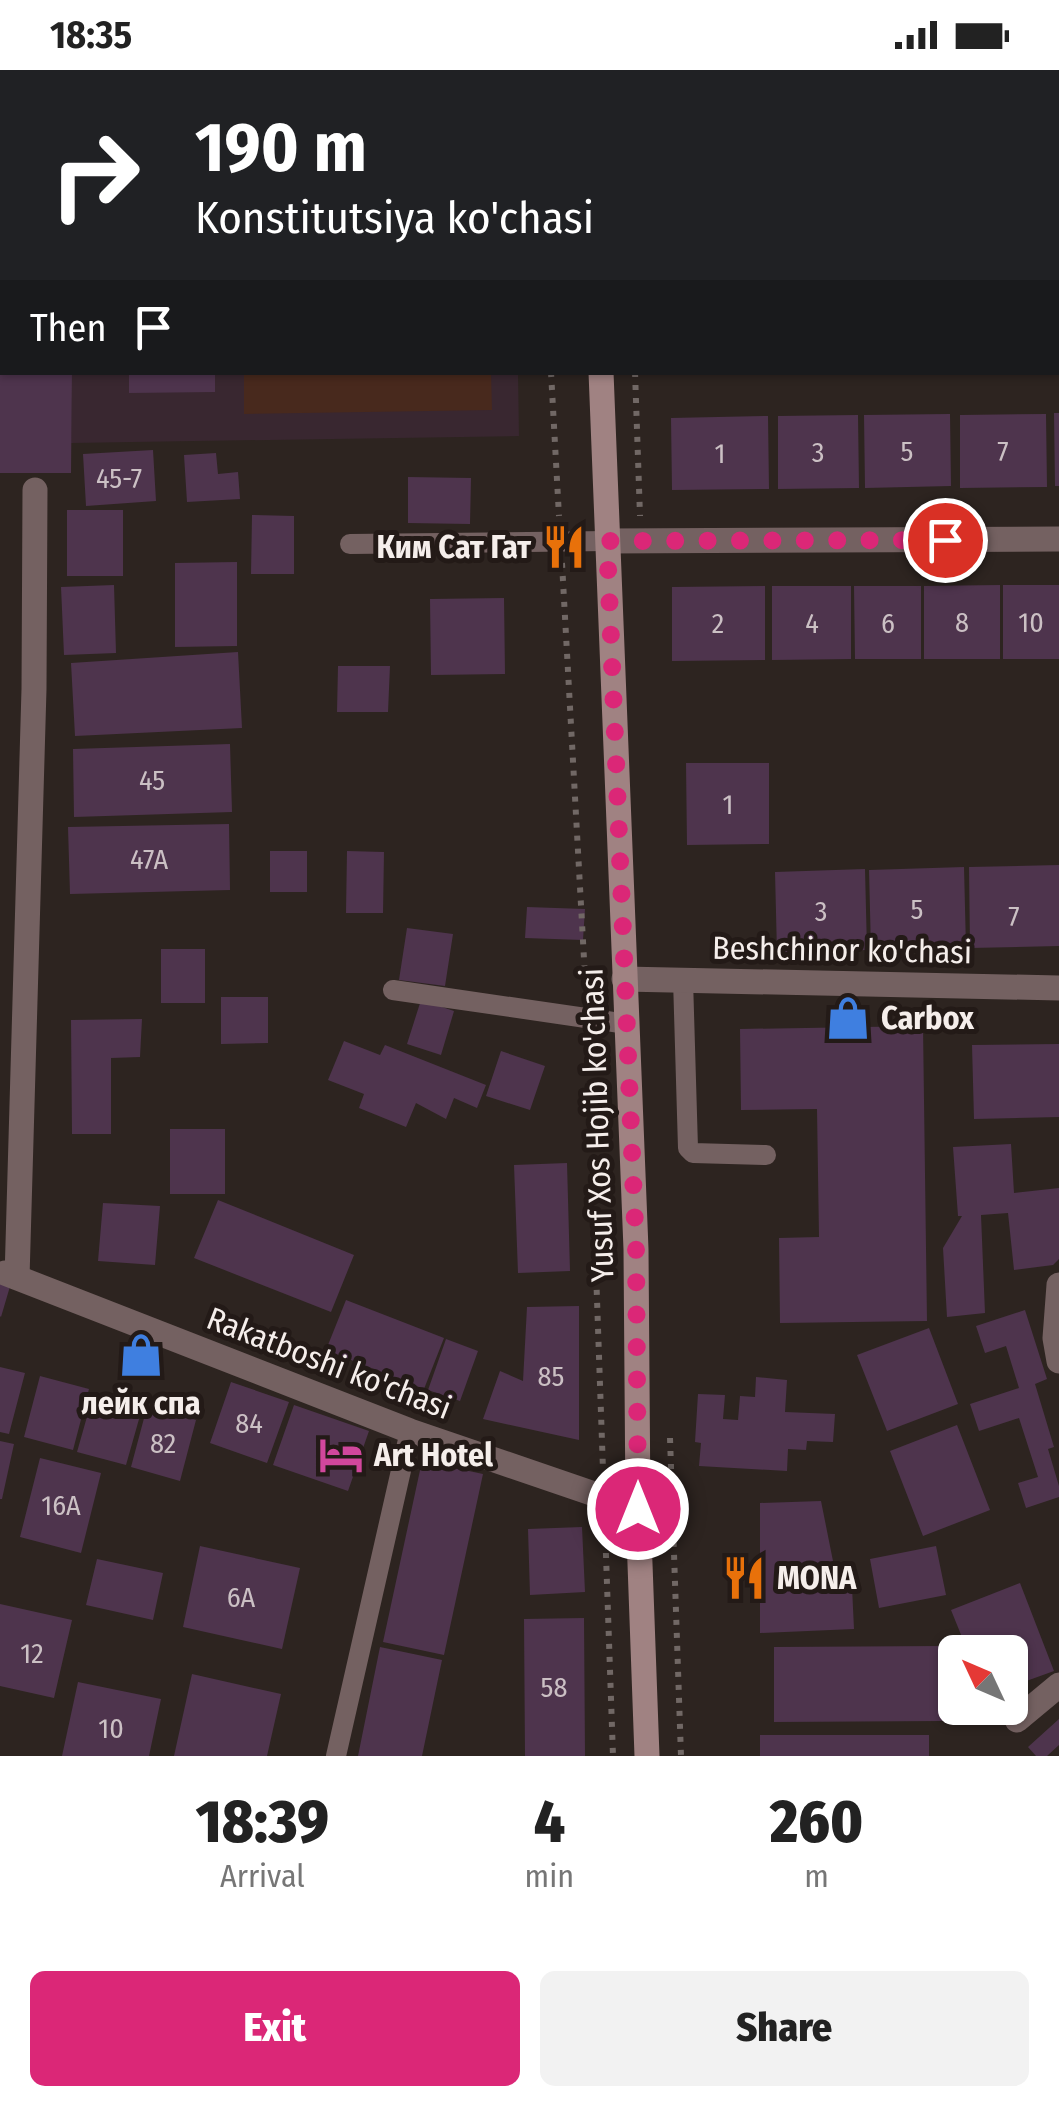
<!DOCTYPE html>
<html lang="en">
<head>
<meta charset="utf-8">
<style>
	:root { --surface:#fff; --page:#f2f2f2; --text:#222; --muted:#767676; --accent:#db2777 }
	body { margin:0; font-family:"Fira Sans Condensed",sans-serif; background:var(--page); color:var(--text); height:100vh; display:flex; flex-direction:column; font-size:38px; white-space:nowrap }
	* { box-sizing:border-box; margin:0 }
	p { font-size:32px; color:var(--muted) }
	.icon { flex:none; width:55px; height:55px; fill:none; stroke:currentColor; stroke-width:2; stroke-linecap:round; stroke-linejoin:round }
	.map { position:relative; height:1686px; overflow:hidden }
	.sheet { display:flex; flex-direction:column; background:var(--surface); flex:1 }
	.sheet>* { flex:none }
	.guide { position:absolute; left:0px; top:0px; width:1060px; height:305px; box-shadow:0 2px 8px #0004; background:#202124; color:#fff; overflow:hidden }
	.needle { width:65px; rotate:314deg }
	.fabs { position:absolute; left:938px; top:1565px; display:grid; gap:20px }
	.fabs a { display:grid; place-items:center; width:90px; height:90px; border-radius:15px; background:var(--surface); box-shadow:0 2px 8px #0004; font-size:50px }
	.pin { position:absolute; display:grid; place-items:center; width:85px; height:85px; color:#fff; margin:-42px; border:5px solid #fff; border-radius:50%; box-shadow:0 2px 10px #0007 }
	.me { position:absolute; width:110px; margin:-55px; rotate:0deg; stroke-linejoin:round; filter:drop-shadow(0 0 8px #0008) }
	.turn { display:flex; align-items:center; gap:35px; height:210px; padding:0 30px; font-size:45px }
	.turn .icon { width:130px; height:130px; stroke-width:2.5 }
	.turn b { display:block; font-size:70px; line-height:85px }
	.then { display:flex; align-items:center; height:95px; padding:0 30px; background:#0003; gap:20px; font-size:38px }
	.eta { display:flex; justify-content:space-evenly; align-items:center; height:170px; text-align:center }
	.eta b { font-size:60px; font-weight:800; line-height:70px }
	.action { display:flex; gap:20px; margin-top:auto; padding:20px 30px }
	.action a { flex:1; height:115px; border-radius:15px; background:var(--accent); color:#fff; font-size:40px; font-weight:800; line-height:115px; text-align:center }
	.action a+a { background:var(--page); color:var(--text) }
	.status { display:flex; justify-content:space-between; align-items:center; height:70px; padding:0 50px; background:var(--surface); direction:ltr }
	.status svg { height:28px; fill:currentColor }
	.map>svg:first-child { display:block }
	.education { fill:#392730 }
	.green { fill:#48291d }
	.building { fill:#4e344d }
	.lines { fill:none; stroke-linecap:round; stroke-linejoin:round }
	.path { stroke:#716865; stroke-width:6; stroke-dasharray:5 8; stroke-linecap:butt }
	.lane { stroke:#746161; stroke-width:20 }
	.street { stroke:#746161; stroke-width:25 }
	.secondary { stroke:#a08282; stroke-width:25 }
	.route { stroke:#db2777; stroke-width:18; stroke-dasharray:0 32.4 }
	.labels { text-anchor:middle; dominant-baseline:central; stroke-width:10; stroke-linejoin:round; paint-order:stroke }
	.number-label { font-size:28px; fill:#cbc0c4 }
	.poi-label { font-size:32px; font-weight:bold; fill:#f5eeeb; stroke:#231a17; text-anchor:start }
	.street-label { font-size:32px; fill:#f5eeeb; stroke:#231a17 }
</style>
</head>
<body>
<div class="status"><b>18:35</b><svg viewBox="0 0 49 12"><path d="M0 12V9h3v3zM5 12V6h3v6zM10 12V3h3v9zM15 12V0h3v12zM26 1h20v11H26zM47 4h2v5h-2z"/></svg></div>
<div class="map">
<svg width="1059" height="1686" viewBox="0 0 1059 1686">
	<rect width="100%" height="100%" fill="#2d2420"/>
	<path class="education" d="M 0,0 L 64,0 L 2,2 L 2,191 Z
		M 72,303 L 518,303 L 519,366 L 71,373 Z"/>
	<path class="green" d="M 244,303 L 491,303 L 492,340 L 244,344 Z"/>
	<path class="building" d="M 0,302 L 72,302 L 71,403 L 0,403 Z
		M 129,302 L 215,302 L 215,322 L 129,323 Z
		M 1054,343 L 1059,343 L 1059,416 L 1055,416 Z
		M 950,344 L 951,416 L 865,418 L 864,345 Z
		M 1046,344 L 1047,417 L 960,418 L 960,345 Z
		M 858,345 L 859,418 L 778,419 L 778,346 Z
		M 768,346 L 769,419 L 672,420 L 671,348 Z
		M 153,380 L 156,431 L 86,436 L 83,384 Z
		M 216,383 L 218,404 L 238,402 L 240,429 L 187,432 L 184,385 Z
		M 408,407 L 471,408 L 470,454 L 408,453 Z
		M 67,440 L 123,440 L 123,506 L 67,506 Z
		M 252,445 L 294,446 L 294,504 L 251,504 Z
		M 237,492 L 237,576 L 175,577 L 175,493 Z
		M 114,515 L 116,583 L 64,585 L 61,517 Z
		M 1000,515 L 1000,589 L 924,589 L 924,516 Z
		M 1003,515 L 1059,515 L 1059,589 L 1003,589 Z
		M 765,516 L 765,590 L 672,591 L 672,517 Z
		M 772,516 L 851,516 L 851,589 L 772,590 Z
		M 854,516 L 921,516 L 921,589 L 855,589 Z
		M 504,528 L 505,604 L 431,605 L 430,529 Z
		M 238,582 L 242,658 L 75,666 L 71,593 Z
		M 338,596 L 390,596 L 388,642 L 337,642 Z
		M 230,674 L 232,742 L 74,747 L 73,679 Z
		M 686,693 L 769,693 L 769,774 L 687,775 Z
		M 229,754 L 230,820 L 70,824 L 68,757 Z
		M 270,781 L 307,781 L 307,822 L 270,822 Z
		M 347,781 L 384,782 L 383,843 L 346,843 Z
		M 1059,795 L 1059,876 L 970,878 L 969,797 Z
		M 964,797 L 966,878 L 871,880 L 869,800 Z
		M 865,799 L 867,880 L 777,883 L 775,802 Z
		M 527,837 L 585,839 L 583,870 L 525,868 Z
		M 407,858 L 453,864 L 445,916 L 399,910 Z
		M 161,879 L 205,879 L 205,933 L 161,933 Z
		M 221,927 L 268,927 L 268,973 L 221,974 Z
		M 421,930 L 454,941 L 441,985 L 407,974 Z
		M 142,949 L 140,987 L 111,988 L 111,1064 L 72,1064 L 71,950 Z
		M 923,956 L 927,1251 L 780,1253 L 779,1168 L 819,1167 L 817,1039 L 741,1040 L 740,959 Z
		M 344,971 L 380,985 L 385,975 L 486,1015 L 477,1038 L 454,1028 L 446,1049 L 416,1033 L 406,1057 L 359,1038 L 364,1024 L 328,1010 Z
		M 1059,974 L 1059,1047 L 974,1049 L 972,975 Z
		M 501,981 L 545,996 L 530,1040 L 486,1026 Z
		M 170,1059 L 225,1059 L 225,1124 L 170,1124 Z
		M 1011,1074 L 1014,1123 L 1059,1118 L 1059,1189 L 1053,1195 L 1014,1200 L 1008,1143 L 981,1145 L 985,1243 L 947,1247 L 943,1178 L 962,1146 L 958,1146 L 953,1077 Z
		M 567,1093 L 570,1201 L 518,1203 L 514,1095 Z
		M 218,1130 L 354,1185 L 331,1242 L 194,1188 Z
		M 103,1133 L 160,1136 L 155,1195 L 98,1191 Z
		M 0,1209 L 11,1213 L 1,1247 L 0,1246 Z
		M 346,1230 L 444,1268 L 424,1319 L 326,1280 Z
		M 579,1236 L 579,1370 L 483,1349 L 500,1301 L 523,1311 L 527,1237 Z
		M 1025,1240 L 1047,1309 L 1035,1314 L 1054,1377 L 1048,1379 L 1059,1416 L 1059,1427 L 1026,1438 L 1018,1413 L 1038,1407 L 1019,1348 L 979,1361 L 970,1334 L 1019,1318 L 1006,1276 L 985,1283 L 976,1256 Z
		M 929,1258 L 958,1334 L 887,1361 L 857,1285 Z
		M 446,1269 L 478,1281 L 460,1331 L 428,1320 Z
		M 0,1297 L 25,1303 L 9,1364 L 0,1362 Z
		M 40,1306 L 89,1319 L 73,1380 L 24,1367 Z
		M 756,1307 L 787,1310 L 785,1342 L 835,1344 L 833,1372 L 807,1371 L 806,1380 L 788,1379 L 787,1401 L 699,1396 L 701,1373 L 695,1372 L 698,1324 L 725,1325 L 723,1349 L 738,1350 L 740,1326 L 755,1327 Z
		M 231,1312 L 289,1332 L 267,1393 L 210,1373 Z
		M 94,1322 L 143,1335 L 126,1395 L 77,1382 Z
		M 294,1335 L 369,1361 L 348,1421 L 273,1395 Z
		M 147,1337 L 196,1350 L 180,1411 L 131,1397 Z
		M 957,1355 L 990,1440 L 923,1466 L 890,1381 Z
		M 0,1371 L 14,1374 L 2,1429 L 0,1429 Z
		M 40,1388 L 101,1403 L 81,1483 L 20,1467 Z
		M 422,1391 L 483,1404 L 444,1585 L 383,1572 Z
		M 821,1431 L 838,1516 L 852,1517 L 854,1559 L 760,1563 L 760,1433 Z
		M 582,1457 L 585,1522 L 530,1525 L 528,1459 Z
		M 200,1476 L 300,1498 L 282,1579 L 183,1557 Z
		M 936,1476 L 946,1525 L 879,1538 L 870,1489 Z
		M 97,1489 L 163,1503 L 153,1550 L 86,1535 Z
		M 1020,1513 L 1054,1601 L 1010,1617 L 1010,1582 L 968,1582 L 951,1540 Z
		M 0,1534 L 72,1550 L 54,1628 L 0,1616 Z
		M 584,1548 L 585,1686 L 525,1686 L 524,1549 Z
		M 943,1576 L 943,1651 L 774,1652 L 774,1577 Z
		M 380,1577 L 442,1590 L 422,1686 L 358,1686 Z
		M 192,1604 L 281,1624 L 267,1686 L 174,1686 Z
		M 78,1612 L 161,1629 L 149,1686 L 62,1686 Z
		M 1059,1649 L 1059,1675 L 1047,1686 L 1036,1686 L 1028,1677 Z
		M 760,1665 L 929,1665 L 929,1686 L 760,1686 Z"/>
	<g class="lines">
		<path class="path" d="M 625,0 L 625,2
			M 541,2 L 542,0
			M 551,302 L 559,446
			M 635,302 L 640,446
			M 562,493 L 586,925
			M 588,973 L 603,1400
			M 670,1368 L 681,1686
			M 605,1457 L 613,1686"/>
		<path class="lane" d="M 350,474 L 607,471
			M 683,909 L 688,1078 L 693,1083 L 766,1085
			M 393,920 L 627,954
			M 336,1686 L 410,1361"/>
		<path class="street" d="M 1058,61 L 1059,61
			M 607,471 L 1059,469
			M 624,909 L 1059,918
			M 5,1203 L 410,1361 L 638,1439
			M 17,1208 L 34,619 L 35,420
			M 1059,1215 L 1055,1268 L 1059,1291
			M 1017,1650 L 1059,1615"/>
		<path class="secondary" d="M 592,0 L 592,2
			M 601,302 L 636,1179 L 638,1439 L 647,1686"/>
	</g>
	<g class="lines">
		<path class="route" d="M 638,1439 L 636,1179 L 607,471 L 945,470"/>
	</g>
	<defs>
		<g id="restaurant-bare" transform="scale(3.45)"><path d="M-5-6h1v4h1v-4h1v4h1v-4h1v5L-1.5 .5V6h-2V.5L-5-1ZM5-6V6H3V1.5H1.5Q1.5-4 5-6Z" fill="#e8710a" stroke="#231a17" stroke-width="2.5" paint-order="stroke"/></g>
		<g id="shop-bare" transform="scale(3.45)"><path d="M-5-2.5h2.3a2.7 3.5 0 0 1 5.4 0H5L5.5 6h-11ZM-1.5-2.5h3a1.5 2.3 0 0 0-3 0Z" fill="#3f7fe0" stroke="#231a17" stroke-width="2.5" paint-order="stroke"/></g>
		<g id="hotel-bare" transform="scale(3.45)"><path d="M-6-4.5h1.5V1H6V5H4.5V3h-9V5H-6ZM-4 0a1.8 1.8 0 1 1 3.6 0ZM.5 0V-2.5h3Q6-2.5 6 0Z" fill="#d1479c" stroke="#231a17" stroke-width="2.5" paint-order="stroke"/></g>
	</defs>
	<g fill-rule="evenodd">
		<use href="#restaurant-bare" x="564" y="477"/>
		<use href="#shop-bare" x="848" y="948"/>
		<use href="#shop-bare" x="141" y="1285"/>
		<use href="#hotel-bare" x="341" y="1385"/>
		<use href="#restaurant-bare" x="744" y="1508"/>
	</g>
	<g class="labels">
		<g class="number-label">
			<text x="907" y="381">5</text>
			<text x="1003" y="381">7</text>
			<text x="818" y="382">3</text>
			<text x="720" y="383">1</text>
			<text x="119" y="408">45-7</text>
			<text x="962" y="552">8</text>
			<text x="1031" y="552">10</text>
			<text x="718" y="553">2</text>
			<text x="812" y="553">4</text>
			<text x="888" y="553">6</text>
			<text x="152" y="710">45</text>
			<text x="728" y="734">1</text>
			<text x="149" y="789">47A</text>
			<text x="917" y="839">5</text>
			<text x="821" y="841">3</text>
			<text x="1014" y="846">7</text>
			<text x="551" y="1306">85</text>
			<text x="249" y="1353">84</text>
			<text x="163" y="1373">82</text>
			<text x="61" y="1435">16A</text>
			<text x="241" y="1527">6A</text>
			<text x="32" y="1583">12</text>
			<text x="554" y="1617">58</text>
			<text x="111" y="1658">10</text>
		</g>
		<g class="poi-label">
			<text x="531" y="477" text-anchor="end">Ким Сат Гат</text>
			<text x="881" y="948">Carbox</text>
			<text x="141" y="1333" text-anchor="middle">лейк спа</text>
			<text x="374" y="1385">Art Hotel</text>
			<text x="777" y="1508">MONA</text>
		</g>
		<g class="street-label">
			<text transform="translate(842 880) rotate(1)">Beshchinor ko'chasi</text>
			<text transform="translate(597 1055) rotate(-92)">Yusuf Xos Hojib ko'chasi</text>
			<text transform="translate(329 1293) rotate(21)">Rakatboshi ko'chasi</text>
		</g>
	</g>
</svg>
<div class="fabs">
<a><svg class="needle" viewBox="-14 -14 28 28"><path d="M0-13l5 13h-10z" fill="#e53935"/><path d="M0 13l5-13h-10z" fill="#767676"/></svg></a>
</div>
<div class="pin" style="left:945px;top:470px;background:#d93025"><svg class="icon" aria-label="arrive" viewBox="0 0 24 24"><path d="M6 21V4h12l-3 4 3 4H6"/></svg></div>
<svg class="me" style="left:638px;top:1439px" viewBox="-20 -20 40 40"><circle r="17" fill="#db2777" stroke="#fff" stroke-width="3"/><path d="M0-11L8 9 0 5-8 9z" fill="#fff"/></svg>
<div class="guide">
<div class="turn"><svg class="icon" aria-label="right" viewBox="0 0 24 24"><path d="M7 20v-9h11M14 6l5 5-5 5"/></svg><div><b>190 m</b>Konstitutsiya ko'chasi</div></div>
<div class="then">Then<svg class="icon" aria-label="arrive" viewBox="0 0 24 24"><path d="M6 21V4h12l-3 4 3 4H6"/></svg></div>
</div>
</div>
<section class="sheet">
<div class="eta">
<div><b>18:39</b><p>Arrival</p></div>
<div><b>4</b><p>min</p></div>
<div><b>260</b><p>m</p></div>
</div>
<div class="action"><a>Exit</a><a>Share</a></div>
</section>
</body>
</html>
